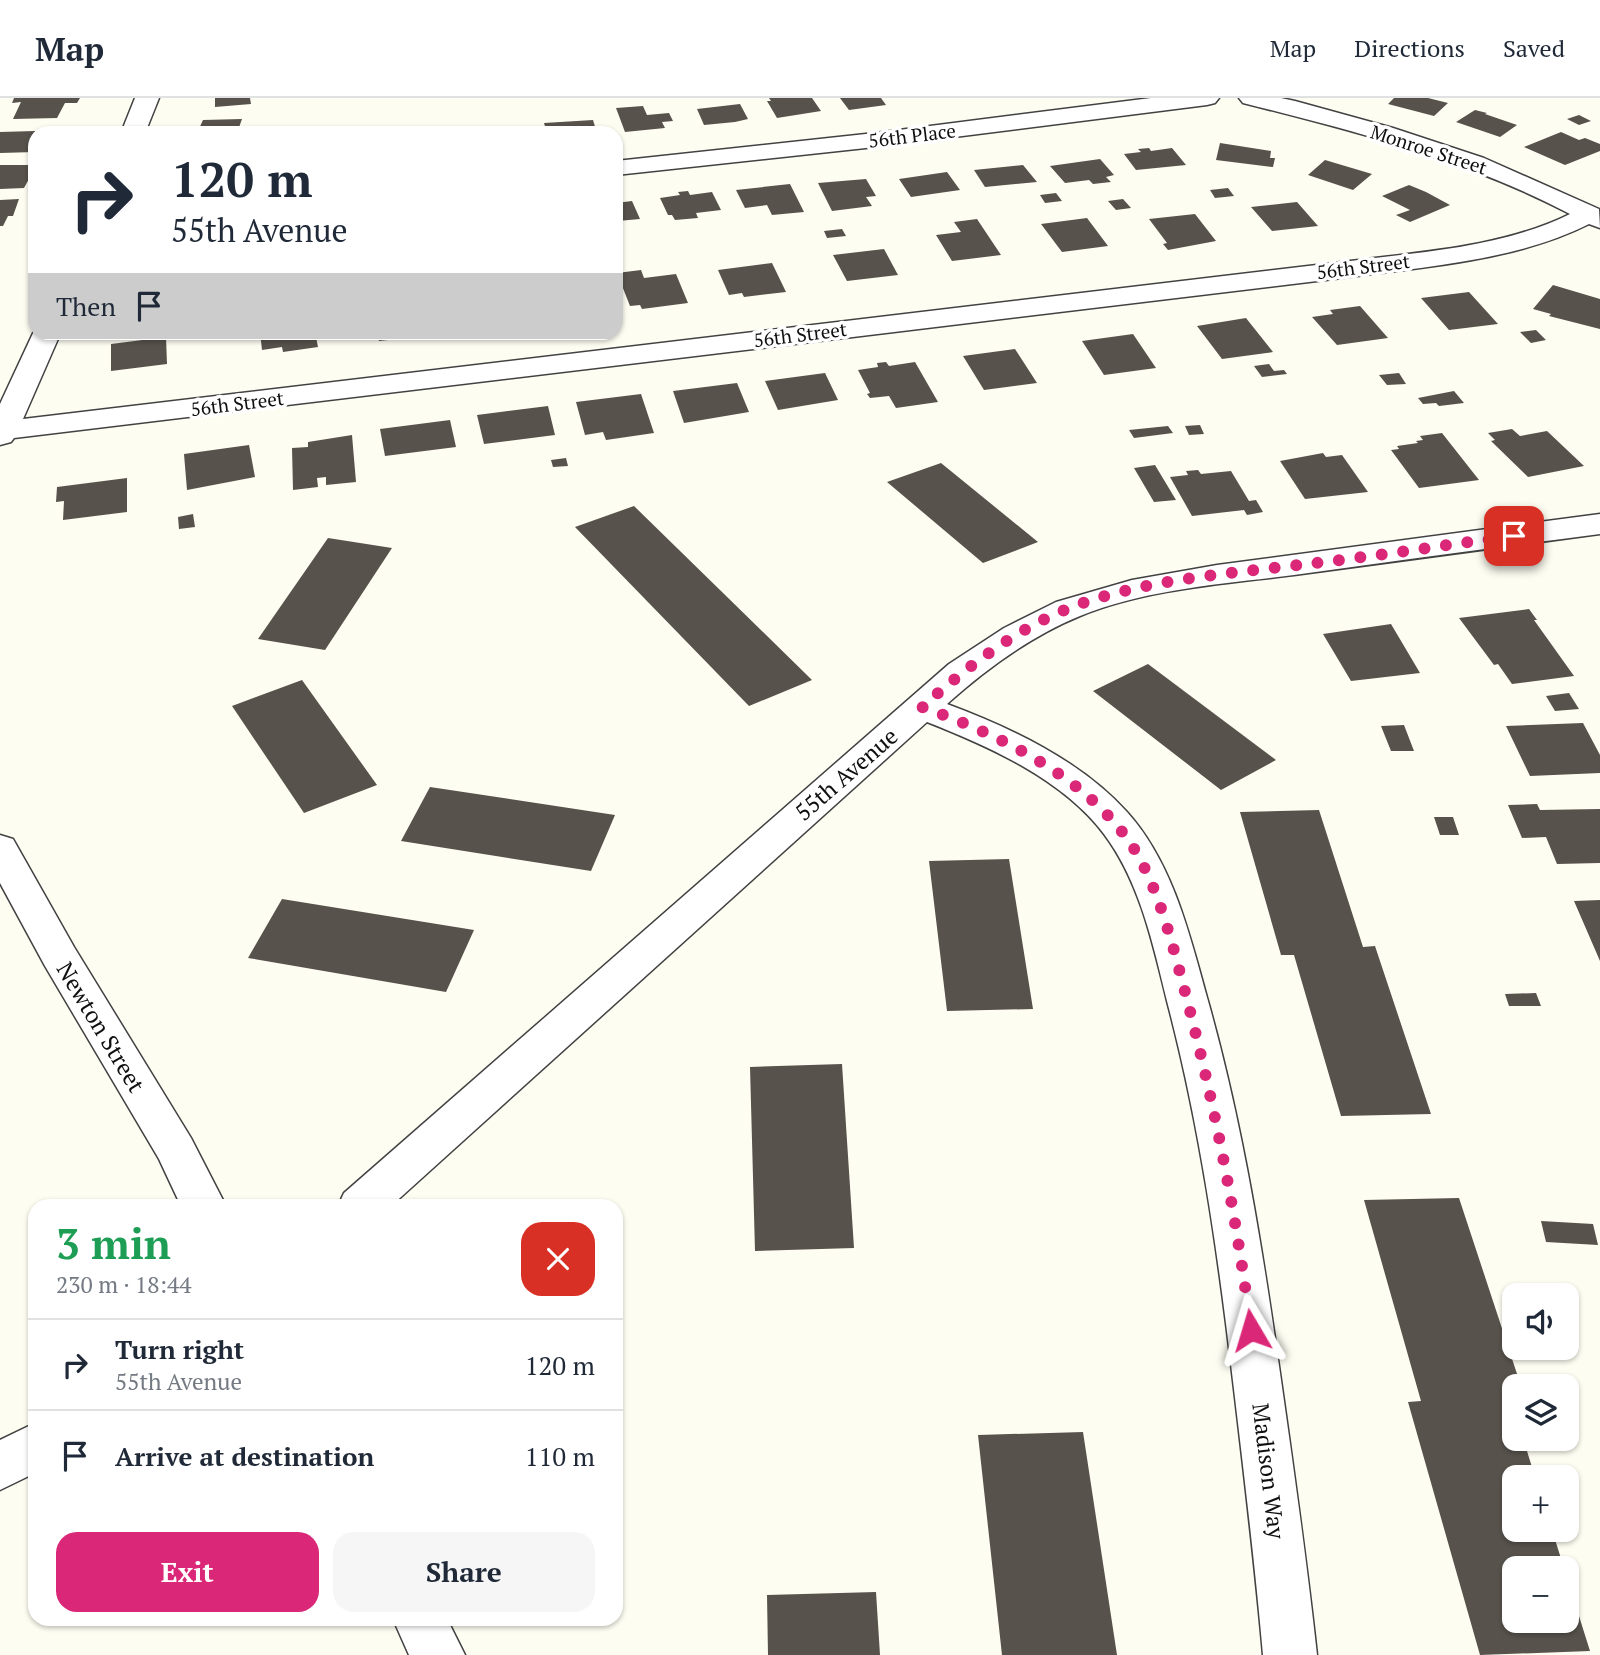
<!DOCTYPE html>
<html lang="en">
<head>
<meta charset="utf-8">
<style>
	:root { --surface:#fff; --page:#f6f6f7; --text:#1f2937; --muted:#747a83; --line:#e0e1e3; --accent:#db2777 }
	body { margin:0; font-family:"PT Serif",serif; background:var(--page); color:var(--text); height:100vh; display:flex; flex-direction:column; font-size:26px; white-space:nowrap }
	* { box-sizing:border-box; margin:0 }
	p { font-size:23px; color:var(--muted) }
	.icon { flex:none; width:38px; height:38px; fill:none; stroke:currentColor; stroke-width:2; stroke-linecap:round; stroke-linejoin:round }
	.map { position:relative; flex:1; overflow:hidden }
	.sheet { position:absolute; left:28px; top:1101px; width:595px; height:427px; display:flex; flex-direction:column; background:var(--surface); border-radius:21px; box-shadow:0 2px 5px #0004 }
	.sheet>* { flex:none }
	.banner { position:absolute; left:28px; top:28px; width:595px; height:214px; border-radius:21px; box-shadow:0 2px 5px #0004; background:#fff; color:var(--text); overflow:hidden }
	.tools { position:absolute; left:1502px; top:1185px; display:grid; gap:14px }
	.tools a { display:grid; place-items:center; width:77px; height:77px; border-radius:14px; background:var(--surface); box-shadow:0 2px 5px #0004; font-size:35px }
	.pin { position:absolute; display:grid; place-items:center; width:60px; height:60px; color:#fff; margin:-30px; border-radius:14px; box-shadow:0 4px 10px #0006 }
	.me { position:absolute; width:77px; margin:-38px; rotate:353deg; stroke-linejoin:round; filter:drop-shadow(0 0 5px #0008) }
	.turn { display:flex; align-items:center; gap:24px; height:147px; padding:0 28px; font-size:32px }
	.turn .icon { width:91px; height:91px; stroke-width:2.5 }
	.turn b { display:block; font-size:49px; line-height:60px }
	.then { display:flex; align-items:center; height:66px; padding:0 28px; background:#0003; gap:14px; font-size:26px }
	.round { display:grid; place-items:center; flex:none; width:74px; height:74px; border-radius:21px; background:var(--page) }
	.overview { display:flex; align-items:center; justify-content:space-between; height:119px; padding:0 28px }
	h1 { font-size:42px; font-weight:800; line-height:52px; color:#1e9e55 }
	.cta { display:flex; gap:14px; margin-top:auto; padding:14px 28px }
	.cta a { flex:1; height:80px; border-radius:21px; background:var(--accent); color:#fff; font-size:28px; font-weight:800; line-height:80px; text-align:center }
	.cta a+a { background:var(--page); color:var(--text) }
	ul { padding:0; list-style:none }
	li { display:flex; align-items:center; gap:21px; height:91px; padding:0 28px; border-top:2px solid var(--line) }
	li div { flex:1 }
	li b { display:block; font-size:26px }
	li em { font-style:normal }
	header { display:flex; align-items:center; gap:42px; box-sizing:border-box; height:98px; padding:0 35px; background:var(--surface); border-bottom:2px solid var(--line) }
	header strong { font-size:33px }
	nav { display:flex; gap:38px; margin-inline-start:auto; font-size:24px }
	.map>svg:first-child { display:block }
	.building { fill:#57524c }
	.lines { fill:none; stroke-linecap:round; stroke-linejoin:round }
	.minor-casing { stroke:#424242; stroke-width:3 }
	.minor { fill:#fff; fill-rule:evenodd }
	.route { stroke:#db2777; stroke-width:12; stroke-dasharray:0 21.6 }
	.labels { text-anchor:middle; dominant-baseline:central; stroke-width:7; stroke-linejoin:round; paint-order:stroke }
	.far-street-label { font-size:19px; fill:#0f0f0f; stroke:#fff }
	.street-label { font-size:23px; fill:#0f0f0f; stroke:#fff }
</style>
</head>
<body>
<header>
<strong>Map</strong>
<nav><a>Map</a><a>Directions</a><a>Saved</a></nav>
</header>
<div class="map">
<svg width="1600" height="1557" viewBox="0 0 1600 1557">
	<rect width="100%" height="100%" fill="#fefdf2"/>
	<path class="building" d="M 14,0 L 80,0 L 77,5 L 65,5 L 57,20 L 13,21 L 21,4 L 12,5 Z
		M 215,0 L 250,0 L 251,6 L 215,9 Z
		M 769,0 L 812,0 L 821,13 L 777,20 L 767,3 L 771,3 Z
		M 840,0 L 881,0 L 886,7 L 849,12 Z
		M 1394,0 L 1428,0 L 1448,5 L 1434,18 L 1388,6 Z
		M 740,6 L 748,21 L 735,24 L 704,27 L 697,11 Z
		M 643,8 L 647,17 L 669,15 L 673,23 L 662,24 L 665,30 L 625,34 L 616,10 Z
		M 1475,12 L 1487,15 L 1485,16 L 1517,27 L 1500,39 L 1456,24 Z
		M 1579,17 L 1591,23 L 1579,27 L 1567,21 Z
		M 242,21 L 237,35 L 197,35 L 203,22 Z
		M 593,22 L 597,35 L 547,35 L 544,25 Z
		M 517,29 L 518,35 L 469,35 L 469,33 Z
		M 35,33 L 35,54 L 0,55 L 0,34 Z
		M 1561,34 L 1579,42 L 1585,40 L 1600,46 L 1600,53 L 1565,67 L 1524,49 Z
		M 1220,45 L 1271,53 L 1270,60 L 1275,60 L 1273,69 L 1216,62 Z
		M 1149,50 L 1151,53 L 1172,50 L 1186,67 L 1136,72 L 1124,56 L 1141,54 L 1138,51 Z
		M 1100,61 L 1114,77 L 1106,79 L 1111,84 L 1093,86 L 1089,82 L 1065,85 L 1050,68 Z
		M 1325,62 L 1372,76 L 1353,92 L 1308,77 Z
		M 0,67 L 35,67 L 35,70 L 24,90 L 0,91 Z
		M 1023,67 L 1037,84 L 985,89 L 974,72 Z
		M 947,74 L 960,92 L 911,99 L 899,81 Z
		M 866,81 L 876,98 L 866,99 L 872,108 L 832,113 L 818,85 Z
		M 790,86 L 804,114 L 772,117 L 767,107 L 745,110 L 736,92 Z
		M 1409,87 L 1426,94 L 1450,107 L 1410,124 L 1396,117 L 1410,112 L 1382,98 Z
		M 1228,90 L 1234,98 L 1215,100 L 1210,92 Z
		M 688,93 L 690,97 L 712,94 L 721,112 L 696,115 L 698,120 L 675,122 L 672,117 L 668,117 L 660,100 L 680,97 L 678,94 Z
		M 1056,95 L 1062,103 L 1045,105 L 1040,97 Z
		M 19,101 L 13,118 L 8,118 L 3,128 L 0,128 L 0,102 Z
		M 1123,101 L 1131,110 L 1116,112 L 1108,103 Z
		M 632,103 L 640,121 L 618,123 L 622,133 L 616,133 L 616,105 Z
		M 1297,104 L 1318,128 L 1272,133 L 1251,109 Z
		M 1195,116 L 1216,143 L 1168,152 L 1163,146 L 1167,145 L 1149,121 Z
		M 1087,120 L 1108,148 L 1062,154 L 1041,126 Z
		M 977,121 L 1001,157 L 952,163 L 936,137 L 961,134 L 954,124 Z
		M 842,131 L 846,138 L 827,140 L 824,133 Z
		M 884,151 L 898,177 L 847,183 L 833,157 Z
		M 772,165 L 786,194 L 744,199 L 742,195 L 729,197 L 718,172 Z
		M 641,172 L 644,180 L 676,176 L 688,205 L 642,211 L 640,207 L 630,208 L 617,175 Z
		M 1553,187 L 1600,201 L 1600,231 L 1549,218 L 1551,216 L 1533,211 Z
		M 1469,194 L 1498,226 L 1449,232 L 1421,200 Z
		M 1360,208 L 1388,240 L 1337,247 L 1312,219 L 1333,216 L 1330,212 Z
		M 1246,220 L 1273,254 L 1222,261 L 1197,228 Z
		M 1536,232 L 1546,242 L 1531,245 L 1520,234 Z
		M 260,234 L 315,234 L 318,249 L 283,254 L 282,249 L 262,252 Z
		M 347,234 L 404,234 L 405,240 L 379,243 L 378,238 L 348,242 Z
		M 1133,236 L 1156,270 L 1104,277 L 1082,243 Z
		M 166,239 L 167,266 L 111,273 L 111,246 Z
		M 1015,251 L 1037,285 L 984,292 L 963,258 Z
		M 886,264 L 889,268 L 915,264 L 938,304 L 896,310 L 889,298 L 870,300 L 867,296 L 870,295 L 858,272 L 878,269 L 877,265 Z
		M 1269,266 L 1274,273 L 1284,272 L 1287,276 L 1262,279 L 1254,268 Z
		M 825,275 L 838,302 L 778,312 L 765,283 Z
		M 1399,275 L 1406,286 L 1387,287 L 1379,277 Z
		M 737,285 L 749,314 L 684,325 L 673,293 Z
		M 1454,293 L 1464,305 L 1439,308 L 1436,305 L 1423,306 L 1418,300 Z
		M 641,296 L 654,335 L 606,342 L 603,334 L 585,337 L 576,304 Z
		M 548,308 L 555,337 L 484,346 L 477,317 Z
		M 450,322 L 456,349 L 385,358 L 380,331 Z
		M 1200,327 L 1204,336 L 1189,337 L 1185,328 Z
		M 1168,328 L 1173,335 L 1134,340 L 1129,332 Z
		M 1512,331 L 1520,338 L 1547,333 L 1584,368 L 1528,379 L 1491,343 L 1495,342 L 1488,335 Z
		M 1442,335 L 1479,382 L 1419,390 L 1391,352 L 1399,351 L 1397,348 L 1418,345 L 1416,343 L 1423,342 L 1420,338 Z
		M 352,337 L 356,384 L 326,387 L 326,379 L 317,380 L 318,389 L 293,392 L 292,350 L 308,349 L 308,344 Z
		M 249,347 L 255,379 L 187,392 L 184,356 Z
		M 1323,355 L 1326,359 L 1342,357 L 1368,394 L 1305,401 L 1280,363 Z
		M 566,360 L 568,368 L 553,369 L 551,362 Z
		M 941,365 L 1038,444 L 983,465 L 887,384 Z
		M 1155,367 L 1176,402 L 1154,404 L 1134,370 Z
		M 1198,372 L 1201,376 L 1231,373 L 1249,403 L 1256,402 L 1263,414 L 1247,417 L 1244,412 L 1192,418 L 1170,379 L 1188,377 L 1186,373 Z
		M 127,380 L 127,414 L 63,422 L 64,403 L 56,404 L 57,389 Z
		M 634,408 L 812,582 L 749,608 L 575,429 Z
		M 193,416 L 195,429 L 179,431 L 178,419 Z
		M 328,440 L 392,450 L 325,552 L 258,541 Z
		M 1529,511 L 1537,522 L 1534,522 L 1574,578 L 1512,586 L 1498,566 L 1494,567 L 1459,520 Z
		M 1391,526 L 1420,575 L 1351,583 L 1323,536 Z
		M 1148,566 L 1276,662 L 1221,692 L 1093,593 Z
		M 302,582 L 377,687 L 304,715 L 232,608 Z
		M 1569,595 L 1579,611 L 1555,613 L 1546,598 Z
		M 1583,625 L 1600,657 L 1600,675 L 1530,678 L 1506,628 Z
		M 1404,627 L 1414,653 L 1391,653 L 1381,628 Z
		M 430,689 L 615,717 L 591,773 L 401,743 Z
		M 1537,706 L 1540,712 L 1600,711 L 1600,765 L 1557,766 L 1546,739 L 1522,740 L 1508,707 Z
		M 1319,712 L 1363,849 L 1375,848 L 1431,1016 L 1341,1018 L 1294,857 L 1281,857 L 1240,714 Z
		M 1434,719 L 1453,719 L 1459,737 L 1440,737 Z
		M 1009,761 L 1033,911 L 947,913 L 929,763 Z
		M 282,801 L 474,832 L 446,894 L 248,860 Z
		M 1600,802 L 1600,863 L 1574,803 Z
		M 1536,895 L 1541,908 L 1509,908 L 1505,896 Z
		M 842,966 L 854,1150 L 755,1153 L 750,969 Z
		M 1459,1100 L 1521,1288 L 1514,1288 L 1514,1340 L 1523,1340 L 1535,1379 L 1514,1379 L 1514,1432 L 1552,1432 L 1564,1470 L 1514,1470 L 1514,1522 L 1566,1522 L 1567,1480 L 1590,1553 L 1480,1557 L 1408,1304 L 1421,1303 L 1364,1102 Z
		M 1541,1123 L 1593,1126 L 1598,1147 L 1546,1144 Z
		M 616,1124 L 623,1124 L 618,1276 L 616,1276 Z
		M 1083,1334 L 1117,1557 L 1002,1557 L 978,1337 Z
		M 876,1494 L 880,1557 L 768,1557 L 767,1497 Z"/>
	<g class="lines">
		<g class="minor-casing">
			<path id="minor" d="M 135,0 L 159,0 L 145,35 L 121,35 Z
				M 1151,0 L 1219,0 L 1215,5 L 1207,7 L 875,49 L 616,77 L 616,63 L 875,35 Z
				M 1239,0 L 1281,0 L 1295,3 L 1393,30 L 1484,60 L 1599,111 L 1600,130 L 1589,126 C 1516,163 1422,169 1342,180 L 14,340 L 11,344 L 0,347 L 0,306 L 35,231 L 35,234 L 61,234 L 23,321 L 1342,164 C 1417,154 1501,150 1570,116 C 1467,62 1355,33 1243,5 Z
				M 1600,416 L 1600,436 C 1498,449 1396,463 1294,477 C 1223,486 1146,491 1080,518 C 1031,538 986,571 947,606 C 1011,630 1080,662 1127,714 C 1173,765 1190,838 1208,903 C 1243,1027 1263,1154 1281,1282 C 1294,1373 1307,1465 1317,1557 L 1263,1557 C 1255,1466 1244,1375 1233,1283 C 1218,1155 1200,1028 1167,903 C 1153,846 1140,784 1104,736 C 1063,681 988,648 927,624 L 391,1108 L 338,1108 L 344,1095 L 949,566 L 1004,530 L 1056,504 L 1132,482 L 1217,467 Z
				M 0,737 L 13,741 L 74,849 L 191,1040 L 226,1108 L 181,1108 L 159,1061 L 45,868 L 0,785 Z
				M 35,1325 L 35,1375 L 0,1392 L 0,1342 Z
				M 393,1521 L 447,1521 L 465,1557 L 409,1557 Z"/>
		</g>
		<use href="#minor" class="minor"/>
	</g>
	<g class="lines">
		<path class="route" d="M 1251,1232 C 1236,1116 1214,1003 1184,890 C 1172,844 1157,785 1131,746 C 1086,679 996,635 922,609 C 966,570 1012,534 1067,511 C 1138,482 1232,475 1308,466 C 1376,458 1445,447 1514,438"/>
	</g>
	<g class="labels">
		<g class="far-street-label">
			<text transform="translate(912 37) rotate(-7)">56th Place</text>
			<text transform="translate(1429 51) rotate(18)">Monroe Street</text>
			<text transform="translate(1363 168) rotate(-7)">56th Street</text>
			<text transform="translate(800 236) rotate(-7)">56th Street</text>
			<text transform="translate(237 305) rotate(-7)">56th Street</text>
		</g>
		<g class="street-label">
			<text transform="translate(846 676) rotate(-41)">55th Avenue</text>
			<text transform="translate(101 929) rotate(59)">Newton Street</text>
			<text transform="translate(1269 1373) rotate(83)">Madison Way</text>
		</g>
	</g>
</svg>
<div class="tools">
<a><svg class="icon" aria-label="sound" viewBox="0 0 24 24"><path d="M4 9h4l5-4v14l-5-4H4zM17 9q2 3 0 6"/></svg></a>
<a><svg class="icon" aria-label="layers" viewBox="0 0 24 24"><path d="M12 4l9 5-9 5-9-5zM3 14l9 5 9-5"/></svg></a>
<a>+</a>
<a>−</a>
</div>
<div class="pin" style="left:1514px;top:438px;background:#d93025"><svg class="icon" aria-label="arrive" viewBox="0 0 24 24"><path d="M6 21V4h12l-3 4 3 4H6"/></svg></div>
<svg class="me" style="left:1251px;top:1232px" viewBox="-20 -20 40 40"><path d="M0-17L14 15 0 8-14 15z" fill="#db2777" stroke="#fff" stroke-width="4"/></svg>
<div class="banner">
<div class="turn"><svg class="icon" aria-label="right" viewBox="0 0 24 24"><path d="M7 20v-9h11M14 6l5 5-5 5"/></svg><div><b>120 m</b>55th Avenue</div></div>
<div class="then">Then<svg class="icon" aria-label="arrive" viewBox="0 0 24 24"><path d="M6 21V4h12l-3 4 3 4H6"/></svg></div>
</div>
<section class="sheet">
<div class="overview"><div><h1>3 min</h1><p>230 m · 18:44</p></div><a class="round" style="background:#d93025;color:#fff"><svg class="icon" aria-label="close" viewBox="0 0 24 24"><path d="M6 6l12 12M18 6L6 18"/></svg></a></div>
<ul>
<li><svg class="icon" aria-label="right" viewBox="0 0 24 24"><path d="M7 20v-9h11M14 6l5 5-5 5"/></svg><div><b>Turn right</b><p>55th Avenue</p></div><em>120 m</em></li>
<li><svg class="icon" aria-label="arrive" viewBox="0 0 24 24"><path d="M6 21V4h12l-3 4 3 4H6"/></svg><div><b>Arrive at destination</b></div><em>110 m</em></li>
</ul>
<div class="cta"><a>Exit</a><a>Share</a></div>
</section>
</div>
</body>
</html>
